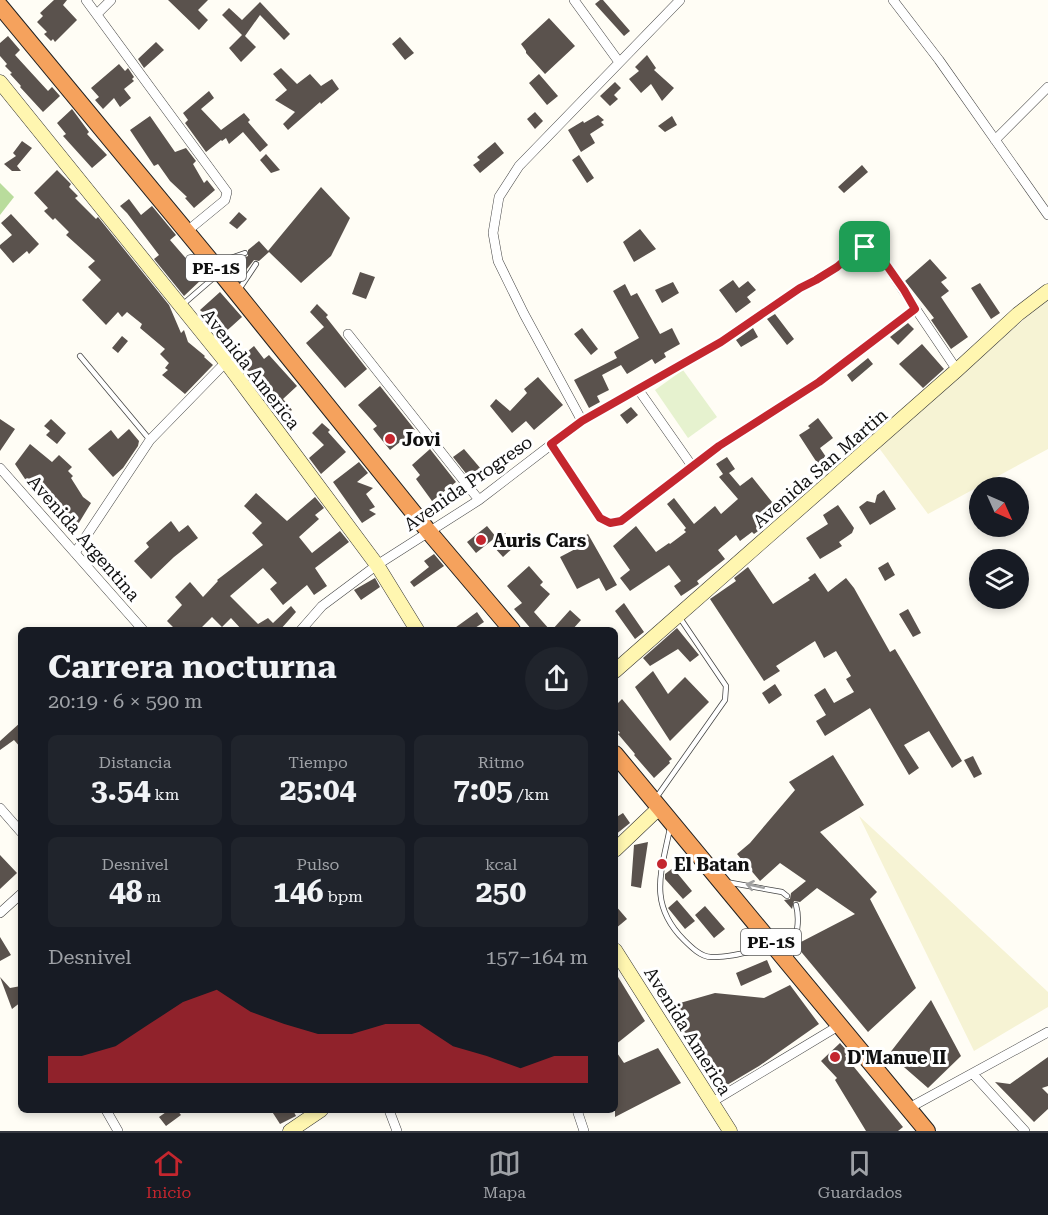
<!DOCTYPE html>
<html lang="es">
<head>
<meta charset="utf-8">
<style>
  :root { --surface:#171b24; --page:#20242c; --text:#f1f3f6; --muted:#9ea1a6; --line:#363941; --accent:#c4262e }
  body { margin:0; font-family:"Roboto Serif",serif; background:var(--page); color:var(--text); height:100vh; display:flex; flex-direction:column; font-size:22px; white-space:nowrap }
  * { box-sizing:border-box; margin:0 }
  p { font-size:20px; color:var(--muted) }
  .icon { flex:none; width:33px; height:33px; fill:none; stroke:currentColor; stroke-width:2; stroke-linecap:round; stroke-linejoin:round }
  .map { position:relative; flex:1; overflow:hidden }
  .sheet { position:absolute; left:18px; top:627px; width:600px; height:486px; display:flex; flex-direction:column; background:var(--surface); border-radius:9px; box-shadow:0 3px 9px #0003 }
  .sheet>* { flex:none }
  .needle { width:39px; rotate:135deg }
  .controls { position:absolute; left:969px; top:477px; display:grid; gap:12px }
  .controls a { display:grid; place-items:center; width:60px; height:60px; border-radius:50%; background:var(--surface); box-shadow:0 3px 9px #0003; font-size:30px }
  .pin { position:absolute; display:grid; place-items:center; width:51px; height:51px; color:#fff; margin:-26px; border-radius:12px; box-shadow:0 3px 9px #0006 }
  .round { display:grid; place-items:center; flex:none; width:63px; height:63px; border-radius:32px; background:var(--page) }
  .summary { display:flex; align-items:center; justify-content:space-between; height:102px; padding:0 30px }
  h1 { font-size:33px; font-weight:700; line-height:45px }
  .metrics { display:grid; grid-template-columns:repeat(3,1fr); gap:9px; height:102px; padding:6px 30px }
  .metrics div { display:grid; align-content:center; border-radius:9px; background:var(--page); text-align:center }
  .metrics b { font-size:30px; font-weight:700 }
  .metrics small { font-size:16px; font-weight:400 }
  .metrics p { font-size:16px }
  .chart { height:168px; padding:12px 30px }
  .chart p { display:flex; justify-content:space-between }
  .chart svg { width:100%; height:108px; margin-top:6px; fill:var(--accent); opacity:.7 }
  .tab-bar { display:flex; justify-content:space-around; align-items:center; height:84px; border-top:2px solid var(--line); background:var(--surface); font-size:16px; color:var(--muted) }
  .tab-bar a { display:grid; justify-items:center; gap:3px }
  .tab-bar .on { color:var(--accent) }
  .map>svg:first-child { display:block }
</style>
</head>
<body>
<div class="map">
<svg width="1048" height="1131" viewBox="0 0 1048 1131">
  <rect width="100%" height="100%" fill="#fffdf5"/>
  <path fill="#f6f3d4" d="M1048,298v151l-120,65 -49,-66z
    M859,816l189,176v15l-74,44z"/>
  <path fill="#b9dc9c" d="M0,183l14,14 -14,18z"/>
  <path fill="#e6f2cf" d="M683,370l34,47 -29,21 -33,-48z"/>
  <path fill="#5a524d" d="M54,0h13l-4,5 14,15 -22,22 -2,-3 -2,2 -7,-7 3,-2 -10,-10 6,-6 -3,-3z
    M168,0h40l-10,10 10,10 -9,10z
    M600,0h3l27,31 -6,5 -29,-32z
    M260,2l30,32 -6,6 -24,-25 -15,21 11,11 -15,15 -12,-14 13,-13 -20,-20 7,-7 13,12z
    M549,18l26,28 -30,28 -19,-21v-2l-5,-7z
    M8,36l12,14 -5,5 33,36 4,-4 8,9 -17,16 -23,-25 1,-1 -11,-12 2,-1 -7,-7 2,-2 -7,-8v-13z
    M400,37l14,16 -9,7 -13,-16z
    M156,42l8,8 -20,18 -6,-9z
    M647,55l9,13 -2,2 20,18 -12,13 -11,-17 -10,9 -12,-14 10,-8 -4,-4z
    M119,64l6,7 3,-3 6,9 -2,2 2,2 -10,8 7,9 -11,9 -6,-9 -11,11 -8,-9 4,-3 -8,-9z
    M281,68l16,16 13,-10 11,12 11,-7 7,10 -18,15 -1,-2 -32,28 -5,-6 12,-12 -20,-12 12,-10 -14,-16z
    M539,74l19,22 -11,9 -18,-22z
    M615,82l6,6 -7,7 4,4 -8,7 -10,-10z
    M209,91l5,7 -13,11 20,21 23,-17 6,7 -2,2 20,23 -8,7 -17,-20 -14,12 -3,-6 -4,3 -1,-1 -15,12 -21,-29 3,-3 -5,-7z
    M72,109l17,23 -2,2 20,21 -15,13 -29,-32 3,-2 -9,-11z
    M535,112l8,9 -8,8 -8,-10z
    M598,115l6,5 -3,2 3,3 -14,9 5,9 -14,9 -13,-22 15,-9 1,2z
    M150,116l25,36 11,-4 10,13 -3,3 11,19 3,-3 8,10 -21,18 -9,-10 2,-1 -17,-16 -12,-17 -4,2 -24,-36z
    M672,116l5,9 -12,7 -7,-6z
    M22,141l10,7 -15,18 4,5h-9l-8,-7 12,-8 -3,-3z
    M495,142l9,11 -24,20 -7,-8 7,-5 -3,-3z
    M266,154l14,16 -9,3 -11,-13z
    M579,155l15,23 -7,5 -15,-23z
    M862,165l6,7 -24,21 -6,-6z
    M57,170l14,14 -2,3 9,9 -3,2 21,21 2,-2 71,88 12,28 3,-3 4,12 17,14 -1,1 9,8 -28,29 -23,-19 6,-5 -3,-2 4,-5 -9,-9 5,-5 -25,-21 2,-4 -15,-12 -5,5 -4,-5 -12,13 -24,-25 19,-20 -13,-13 7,-6 -29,-26 3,-3 -14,-14 -2,2 -9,-9 4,-3 -14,-15z
    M321,187l29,31 -19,38 -30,27 -33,-32z
    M129,199l12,16 11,-9 24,29 -6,5 33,38 -19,18 -30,-37 5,-4 -32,-42 -7,-7z
    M239,212l8,7 -10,10 -8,-6z
    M11,214l28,30 -10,10 -2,-3 -14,12 -13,-15v-3l12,-10 -11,-12z
    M640,229l16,20 -22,13 -11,-20z
    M259,241l10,11 -10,9 -5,-1 -8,10 -8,-10 10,-4v-6z
    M930,259l17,19 -6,4 8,9 -8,6 27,40 -17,12 -20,-29 3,-2 -29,-37z
    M360,272l15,5 -9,22 -14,-5z
    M733,280l6,8 9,-7 8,9 -9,7 4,5 -15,11 -17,-23z
    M673,282l6,11 -17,10 -7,-13z
    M980,283l20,30 -9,6 -20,-31z
    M625,284l6,12 6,-3 23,41 12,-6 8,16 -16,9 2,4 -11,7 -3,-5 -25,15 -6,-9 -19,10 7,15 -12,6 3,6 -11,6 -15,-28 43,-22 -3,-6 25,-14 -26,-47z
    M220,292l22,25 -20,18 -22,-25z
    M317,304l11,11 -2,2 41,52 -22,19 -39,-45 18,-16 -14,-15z
    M775,314l19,25 -7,6 -20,-26z
    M908,323l6,6 -16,16 -8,-8z
    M582,328l16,21 -7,6 -17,-21z
    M753,328l5,9 -17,10 -5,-7z
    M122,336l6,5 -10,12 -6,-5z
    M922,344l22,25 -21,19 -24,-24z
    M254,346l10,13 5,-4 28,31 -14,13 9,11 -11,8 -45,-57z
    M868,358l5,6 -21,18 -5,-7z
    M538,377l25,28 -29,25 -8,-9 -14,12 -22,-27 6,-7 14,12 17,-18 -3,-4z
    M380,386l35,44 -25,20 -17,-21 4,-3 -19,-21z
    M631,407l7,8 -11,9 -7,-9z
    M818,418l15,20 -13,10 12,18 -9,6 -24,-37 11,-7 -2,-2z
    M0,419l15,10 -15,22z
    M51,419l15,14 -9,11 -11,-9 4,-4 -6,-5z
    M322,423l8,7 -2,2 18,20 -25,22 -12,-16 15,-13 -12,-12z
    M129,429l10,12 -1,5 -15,22 -10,9 -25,-28 23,-19 7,9z
    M30,444l22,18 7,-7 13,12 -4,4 5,5 -2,2 12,19 8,6 -14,23 -17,-16 -7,-2 3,-5 -25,-21 -2,3 -14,-21z
    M430,449l26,33 -24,19 -16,-22 4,-4 -8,-10z
    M464,449l17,20 -13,7 -15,-19z
    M727,457l8,12 -6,4 11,13 12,-9 24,30 -13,10 5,7 -14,10 -2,-2 -12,9 -4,-6 -18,15 7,9 -28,22 2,3 -18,12 -7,-10 7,-5 -12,-16 -39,26 -10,-13 10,-8 -17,-24 23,-20 20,26 13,-9 1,1 16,-12 -2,-2 2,-2 -19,-24 7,-6 20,26 21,-18 6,8 17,-15 -19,-22 4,-3 -7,-10z
    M359,462l9,11 -11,9 16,6 -7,6 9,13 -6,3 7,4 -14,9 -29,-41z
    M884,490l12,19 -26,16 -11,-18 8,-6 8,2 2,-8z
    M256,493l31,28 28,-24 9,11 -9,7 4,4 -20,18 13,16 28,-22 9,11 -34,26 12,18 -13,9 -7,-10 -24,20 -13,-16 7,-6 -14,-15 -33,28 28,28 10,-6 5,5 18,-17 5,6 -16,18h-38l-11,-12 -9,9 -10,-10 -13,13h-23l-9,-9 15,-16 -7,-8 15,-15 13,15 15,-16 -1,-1 46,-35 -11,-12 10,-10 -18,-17z
    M838,505l16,23 -2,5 -13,9 3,4 -22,13 -14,-21 22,-14 -5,-9z
    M171,521l8,11 9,-7 10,13 -24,19 -23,22 -17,-18 15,-14 -3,-4z
    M487,526l9,11 -20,16 -9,-11z
    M505,533l10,13 -12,11 -10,-11z
    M588,534l29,51 -11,6 -7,-13 -22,11 -17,-32 21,-11 -4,-6z
    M434,554l10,12 -30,21 -4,-5 19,-15 -5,-6z
    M888,562l7,13 -10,6 -7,-13z
    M112,566l9,10 -8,7 -9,-10z
    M529,566l14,16 -3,3 10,9 -16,18 16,18h-18l-18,-21 8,-6 -15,-17z
    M748,567l25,37 37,-24 -2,-2 7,-5 13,19 18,-14 8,10 36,64 5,-3 67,112 -10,7 -23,-37 -25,14 15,23 -10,7 -39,-67 -45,28 -9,-15 10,-6 -12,-20 11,-7 9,15 20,-11 -8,-13 5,-3 -15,-25 -12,7 -9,-17 -39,25 4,5 -16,10 -54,-82 26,-18 -2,-3z
    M375,578l5,9 -19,13 -7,-10z
    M624,603l20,29 -9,7 -20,-28z
    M908,609l13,24 -8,4 -14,-23z
    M570,610l11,10 -9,10h-20z
    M477,612l7,10 -12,8h-20z
    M677,628l22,27 -9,7 -12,-13 -28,17 -7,-8z
    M653,671l15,23 17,-17 24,25 -39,39 -35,-54z
    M775,684l7,11 -13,9 -7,-11z
    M622,699l50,60 -3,2 1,2 -16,15 -20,-23 1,-1 -17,-20 2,-1 -5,-6v-21z
    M21,722v26l-7,-8 -14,10v-9z
    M833,755l31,50 -44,27 57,60 -7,7 46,89 -48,44 -70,-84 1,-5 56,-29 -38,-26 -17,14 -6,-1 -2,8 -8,-9 6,-1 1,-6 15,-12 -26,-18 -20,18 -23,-27 13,-11 45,-53 -6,-8z
    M973,756l9,18 -8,4 -10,-18z
    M623,813l7,10 -15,12v-17z
    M648,842l-7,46 -10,-2 3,-41z
    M0,855l17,18 -17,16z
    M673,868l19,23 -9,8 -18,-20v-5z
    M677,900l18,21 -10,8 -17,-21z
    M615,905l12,14 -12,10z
    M705,906l20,23 -11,9 -19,-23z
    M0,937l11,18 -11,6z
    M767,960l5,12 -31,14 -5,-13z
    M615,972l30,49 -30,24z
    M0,977l10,11 11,-2v16l-9,7z
    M790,985l29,39 -60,42 -37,22 -56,-81 49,-14 49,5z
    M931,1000l30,56 -33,32 -39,-34z
    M840,1043l8,9 -3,4 58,71 -5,4h-32l-31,-51 2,-2 -16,-17z
    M658,1048l23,35 -66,34v-67l9,13z
    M1048,1057v29l-6,2 6,6v15l-14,13 -39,-40 15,2z
    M169,1110h8l4,5 -15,11 -7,-9z
    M271,1110h22l3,6 -16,8z"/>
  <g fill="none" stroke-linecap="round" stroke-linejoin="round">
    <defs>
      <path id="lane" d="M217,263l28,-10
        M238,291l18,-27
        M181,306l37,-32
        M80,356l70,84
        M656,798l69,-98 1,-14 -46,-68
        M670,828c-9,45 -22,76 14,112 7,7 17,17 27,17 19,1 40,-6 59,-10
        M726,882l56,10 5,4
        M790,958c5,-18 11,-35 6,-53"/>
      <path id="street" d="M86,0l141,192 -2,8 -39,32
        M574,0l45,62
        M893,0l46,60 109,155
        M97,14l14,-14
        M995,140l53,-53
        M348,334l131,166
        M638,389l54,77
        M582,421l-58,-107 -26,-53 -5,-28 6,-36 20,-31 161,-166
        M551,444l49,74 10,5 11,-2 98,-75 100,-64 96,-73
        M0,468l143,162
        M75,553l75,-113 76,-78
        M301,630l21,-24 55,-41 102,-65 103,-79 139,-79 79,-54 16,-8 21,-13 21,-18 7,-2 11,3 81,120
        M0,808l21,24
        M0,913l21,-19
        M973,1074l52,57
        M712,1102l128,-77
        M909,1108l139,-76
        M106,1110l12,21
        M389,1110l8,21
        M577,1110l7,21"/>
      <path id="secondary" d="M0,82l226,280 151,203 40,65
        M615,671l342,-301 61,-56 30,-23
        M615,850l44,-42
        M615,950l115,181
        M290,1131l31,-21"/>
      <path id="highway" d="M0,6l220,266 209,260 83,98
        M615,754l312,377"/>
    </defs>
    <use href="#lane" stroke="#444" stroke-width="6"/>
    <use href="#street" stroke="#444" stroke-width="10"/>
    <use href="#secondary" stroke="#333" stroke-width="15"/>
    <use href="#highway" stroke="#222" stroke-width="18"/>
    <use href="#lane" stroke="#fff" stroke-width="4.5"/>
    <use href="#street" stroke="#fff" stroke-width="9"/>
    <use href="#secondary" stroke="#fff6b0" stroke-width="14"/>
    <use href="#highway" stroke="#f5a25d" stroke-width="16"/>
  </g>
  <defs><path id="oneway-shaft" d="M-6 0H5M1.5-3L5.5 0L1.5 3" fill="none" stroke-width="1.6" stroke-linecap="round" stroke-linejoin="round" transform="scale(1.5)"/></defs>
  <use stroke="#a0a0a0" href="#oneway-shaft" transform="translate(755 886) rotate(-168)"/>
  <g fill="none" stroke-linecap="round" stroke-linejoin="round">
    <defs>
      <path id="route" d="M865,247l11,3 28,40 11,19 -96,73 -100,64 -98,75 -11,2 -10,-5 -49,-74 31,-23 139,-79 79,-54 16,-8 21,-13 21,-18z"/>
    </defs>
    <use href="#route" stroke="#fff" stroke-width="12"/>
    <use href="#route" stroke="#c4262e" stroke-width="8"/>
  </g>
  <g fill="#c4262e" stroke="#fff" stroke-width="2">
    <circle cx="390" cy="439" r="6"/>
    <circle cx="481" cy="540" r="6"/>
    <circle cx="662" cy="864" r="6"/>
    <circle cx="835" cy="1057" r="6"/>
  </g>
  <g text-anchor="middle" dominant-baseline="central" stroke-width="6" stroke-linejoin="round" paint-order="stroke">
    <g fill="#fff" stroke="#585858" stroke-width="1.5">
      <rect x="186" y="255" width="60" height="26" rx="4.5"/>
      <rect x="741" y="929" width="60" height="26" rx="4.5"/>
    </g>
    <g font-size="16" font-weight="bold" fill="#111">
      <text x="216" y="268">PE-1S</text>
      <text x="771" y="942">PE-1S</text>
    </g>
    <g font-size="18" fill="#111" stroke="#fff">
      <text transform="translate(251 369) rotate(52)">Avenida America</text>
      <text transform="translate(820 468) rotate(-41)">Avenida San Martin</text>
      <text transform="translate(468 483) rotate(-35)">Avenida Progreso</text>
      <text transform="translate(84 538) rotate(49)">Avenida Argentina</text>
      <text transform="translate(688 1031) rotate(58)">Avenida America</text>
    </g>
    <g font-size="18" font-weight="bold" fill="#111" stroke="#fff" text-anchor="start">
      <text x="402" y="439">Jovi</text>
      <text x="493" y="540">Auris Cars</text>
      <text x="674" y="864">El Batan</text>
      <text x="847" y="1057">D'Manue II</text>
    </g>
  </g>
</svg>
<div class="controls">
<a><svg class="needle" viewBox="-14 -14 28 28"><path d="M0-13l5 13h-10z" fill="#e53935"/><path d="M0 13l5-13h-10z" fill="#9ea1a6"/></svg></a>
<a><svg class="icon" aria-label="layers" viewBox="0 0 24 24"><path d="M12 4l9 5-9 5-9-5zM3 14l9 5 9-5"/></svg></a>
</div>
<div class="pin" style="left:865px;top:247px;background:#1e9e55"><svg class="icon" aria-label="arrive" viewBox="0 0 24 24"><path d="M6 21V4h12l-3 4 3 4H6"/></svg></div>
<section class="sheet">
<div class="summary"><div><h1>Carrera nocturna</h1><p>20:19 · 6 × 590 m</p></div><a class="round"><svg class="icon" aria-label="share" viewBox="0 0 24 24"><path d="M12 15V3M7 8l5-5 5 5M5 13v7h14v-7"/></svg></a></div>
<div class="metrics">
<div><p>Distancia</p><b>3.54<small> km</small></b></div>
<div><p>Tiempo</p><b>25:04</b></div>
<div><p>Ritmo</p><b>7:05<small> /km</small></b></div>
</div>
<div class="metrics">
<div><p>Desnivel</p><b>48<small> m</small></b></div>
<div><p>Pulso</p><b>146<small> bpm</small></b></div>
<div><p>kcal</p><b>250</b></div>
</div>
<div class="chart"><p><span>Desnivel</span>157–164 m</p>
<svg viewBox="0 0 160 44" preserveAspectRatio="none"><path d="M0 44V33L10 33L20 29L30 20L40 11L50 6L60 15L70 20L80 24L90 24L100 20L110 20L120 29L130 33L140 38L150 33L160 33V44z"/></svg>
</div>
</section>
</div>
<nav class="tab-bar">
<a class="on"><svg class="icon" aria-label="home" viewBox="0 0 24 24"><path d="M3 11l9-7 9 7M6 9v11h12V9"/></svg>Inicio</a>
<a><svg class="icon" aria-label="map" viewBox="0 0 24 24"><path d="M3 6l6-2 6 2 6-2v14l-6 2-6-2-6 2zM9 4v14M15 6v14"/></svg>Mapa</a>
<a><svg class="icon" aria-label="saved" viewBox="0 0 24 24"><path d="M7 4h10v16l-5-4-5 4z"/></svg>Guardados</a>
</nav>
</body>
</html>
